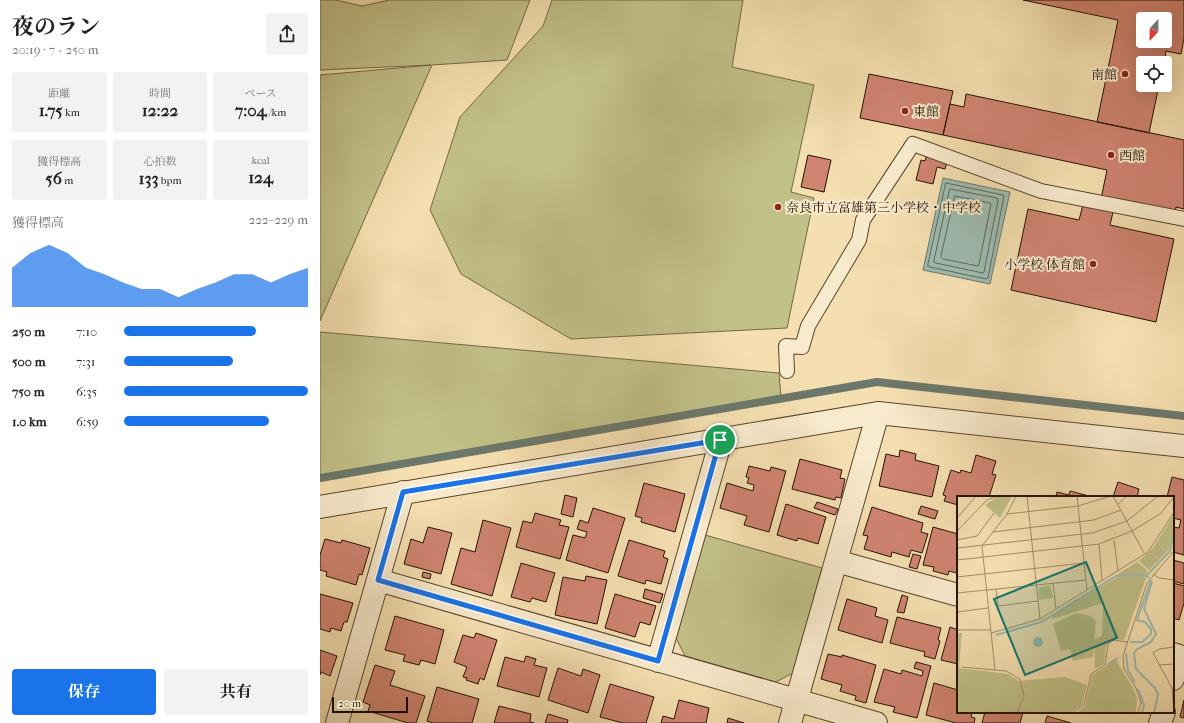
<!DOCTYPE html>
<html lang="ja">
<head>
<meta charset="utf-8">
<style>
  :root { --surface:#fff; --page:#f2f2f2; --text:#222; --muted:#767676; --accent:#1a73e8 }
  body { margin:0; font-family:"IM FELL French Canon","Noto Serif JP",serif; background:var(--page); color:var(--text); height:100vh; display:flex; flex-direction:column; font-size:15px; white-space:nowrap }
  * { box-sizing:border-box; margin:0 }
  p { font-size:13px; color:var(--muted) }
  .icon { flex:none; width:22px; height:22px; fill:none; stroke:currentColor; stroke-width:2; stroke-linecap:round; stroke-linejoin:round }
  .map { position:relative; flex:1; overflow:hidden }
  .side { display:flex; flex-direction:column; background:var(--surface); width:320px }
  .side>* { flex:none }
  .needle { width:26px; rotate:202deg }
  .fabs { position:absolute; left:816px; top:12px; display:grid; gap:8px }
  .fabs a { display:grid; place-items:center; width:36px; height:36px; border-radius:4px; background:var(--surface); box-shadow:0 4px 16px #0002; font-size:20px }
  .scale { position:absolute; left:12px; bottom:10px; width:76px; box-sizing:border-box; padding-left:4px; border:2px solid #221202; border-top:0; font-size:11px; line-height:14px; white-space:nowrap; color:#221202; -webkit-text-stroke:3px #f8eacc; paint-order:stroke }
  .pin { position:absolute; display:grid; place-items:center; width:34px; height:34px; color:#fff; margin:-17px; border:2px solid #fff; border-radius:50%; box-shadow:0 1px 4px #0007 }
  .round { display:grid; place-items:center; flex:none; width:42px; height:42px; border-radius:4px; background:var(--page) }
  .summary { display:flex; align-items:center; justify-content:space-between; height:68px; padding:0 12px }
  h1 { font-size:22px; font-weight:700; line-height:30px }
  .figures { display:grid; grid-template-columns:repeat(3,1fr); gap:6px; height:68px; padding:4px 12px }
  .figures div { display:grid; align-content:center; border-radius:4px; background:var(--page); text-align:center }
  .figures b { font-size:17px; font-weight:700 }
  .figures small { font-size:11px; font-weight:400 }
  .figures p { font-size:11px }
  .chart { height:112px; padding:8px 12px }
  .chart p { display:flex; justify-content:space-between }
  .chart svg { width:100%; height:72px; margin-top:4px; fill:var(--accent); opacity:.7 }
  .cta { display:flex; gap:8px; margin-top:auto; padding:8px 12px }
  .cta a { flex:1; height:46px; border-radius:4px; background:var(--accent); color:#fff; font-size:16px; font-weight:700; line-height:46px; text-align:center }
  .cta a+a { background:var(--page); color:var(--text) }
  ul { padding:0 12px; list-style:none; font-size:13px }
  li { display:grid; grid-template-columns:64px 48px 1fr; align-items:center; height:30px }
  li i { height:10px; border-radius:5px; background:var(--accent) }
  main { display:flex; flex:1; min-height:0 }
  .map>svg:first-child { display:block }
</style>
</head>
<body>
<main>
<section class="side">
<div class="summary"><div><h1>夜のラン</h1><p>20:19 · 7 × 250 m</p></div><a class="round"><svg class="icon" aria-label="share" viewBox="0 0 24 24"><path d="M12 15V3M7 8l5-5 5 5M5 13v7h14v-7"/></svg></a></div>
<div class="figures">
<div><p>距離</p><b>1.75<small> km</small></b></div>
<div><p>時間</p><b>12:22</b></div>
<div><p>ペース</p><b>7:04<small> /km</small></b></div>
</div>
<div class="figures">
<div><p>獲得標高</p><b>56<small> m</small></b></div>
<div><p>心拍数</p><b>133<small> bpm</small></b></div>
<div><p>kcal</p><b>124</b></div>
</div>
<div class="chart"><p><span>獲得標高</span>222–229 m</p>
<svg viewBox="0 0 160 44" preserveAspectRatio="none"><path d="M0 44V20L10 11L20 6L30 11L40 20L50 24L60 29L70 33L80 33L90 38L100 33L110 29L120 24L130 24L140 29L150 24L160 20V44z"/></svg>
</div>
<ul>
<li><b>250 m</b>7:10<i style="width:72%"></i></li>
<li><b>500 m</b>7:31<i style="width:59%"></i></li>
<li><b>750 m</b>6:35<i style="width:100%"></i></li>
<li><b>1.0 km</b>6:59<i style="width:79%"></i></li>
</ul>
<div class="cta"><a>保存</a><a>共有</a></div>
</section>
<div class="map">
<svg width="864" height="723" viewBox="0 0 864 723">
  <rect width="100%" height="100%" fill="#f5dfb0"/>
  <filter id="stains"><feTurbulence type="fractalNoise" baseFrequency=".005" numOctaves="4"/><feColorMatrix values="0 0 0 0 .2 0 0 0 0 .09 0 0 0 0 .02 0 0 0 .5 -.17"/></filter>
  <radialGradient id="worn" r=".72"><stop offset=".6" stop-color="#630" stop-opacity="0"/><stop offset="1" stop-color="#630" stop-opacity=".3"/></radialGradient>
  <path fill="#c1c087" stroke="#726944" d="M0,0h16l26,6 27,-6h141l-23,60 -75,5 -112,256v-246l111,-10 -111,5z
    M232,0h191l-11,67 82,18 -23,107 23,6 -27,130 -216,11 -110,-65 -31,-64 30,-93 83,-91z
    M0,332l459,41 2,24 -461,79z
    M385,535l117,33 -29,105 -17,9 -91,-26 -9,-18z"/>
  <path fill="#9dbcb1" stroke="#6c786b" d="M623,178l67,14 -20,92 -67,-14z"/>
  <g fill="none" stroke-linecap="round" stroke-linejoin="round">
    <path stroke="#60675a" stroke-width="1" d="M626,183l57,12 1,1 -16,82 -2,1 -56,-12 -2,-1z
      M630,189l47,9 1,2 -14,72 -1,1 -47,-10 -2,-1z
      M635,196l35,7 1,1 -12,60 -1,2 -35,-7 -2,-2z"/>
    <path stroke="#6c786b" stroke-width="8" d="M0,478l557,-96 307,34"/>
  </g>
  <path fill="#d08472" stroke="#221202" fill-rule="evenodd" d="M703,0h161v38l-3,16 -15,-3 -2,12h-21v22h16l-10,48 -52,-11 21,-102zM823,19h22v22h-22z
    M549,74l84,17 -10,44 -83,-17z
    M646,94l218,46v69l-8,-2 -1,8 -74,-16 6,-29 -164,-35 7,-31 14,3z
    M607,154l21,5 -3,10 -8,-2 -4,17 -17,-4 5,-20 4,1z
    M488,155l23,5 -7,32 -23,-5z
    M764,201l30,7 -4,17 64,14 -18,83 -145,-32 17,-81 51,11z
    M580,450l16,4 -1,6 24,6 -7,31 -53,-11 7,-32 13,3z
    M656,455l20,6 -4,13 4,1 -7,22h-31v8l-14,-4 2,-5 -3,-1 8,-25 9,3 1,-3 10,3z
    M480,459l42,11 -2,8 5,1 -4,19 -5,-1 -1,3 -43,-11z
    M429,466l21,5 1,-4 15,4 -17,61 -25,-7 3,-9 -27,-8 7,-25 26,8 1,-6 -7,-2 2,-5 -3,-1z
    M852,477l12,3v75l-11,-3v-25l6,1 2,-8 -8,-2v-21h-6z
    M798,482l21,7 -2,8h-24z
    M324,483l41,11 -10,38 -34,-10 1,-4 -7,-2z
    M750,491l23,6h-37l1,-5 12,3z
    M245,495l12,3 -4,19 -12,-3z
    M497,502l21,7 -3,6 -21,-7z
    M466,504l40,13 -8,27 -20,-6 -1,3 -20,-6z
    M601,506l17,5 -3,8 -17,-5z
    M552,507l51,16 -2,9 7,2 -6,19 -11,-3 -2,7 -17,-5 -1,5 -27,-8 4,-13 -5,-1z
    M273,508l32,10 -17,55 -42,-13 7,-25 12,3 2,-6 -10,-3 3,-9 8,3z
    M215,513l26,7 -2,5 10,2 -9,32 -44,-12 7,-26 9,2z
    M163,520l28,8 -19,68 -41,-12 10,-36 14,4z
    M108,527l24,6 -11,41 -37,-10 7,-25 12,4z
    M613,527l25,7v35l-1,4 -8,-2 -1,4 -15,-4 1,-4 -11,-2z
    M5,539l16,4 1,-3 28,8 -8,27 -3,-1 -3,11 -30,-9 1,-4 -7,-2v-15z
    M309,540l36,11 -2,6 5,2 -7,25 -15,-4 -1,4 -27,-8z
    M593,554l8,2 -4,13 -8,-2z
    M853,560l11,3v21l-11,-3z
    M201,563l34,10 -9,29 -14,-4 -2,4 -19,-5z
    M103,572l8,2 -1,5 -8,-2z
    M266,576l21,4 -10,44 -42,-9 8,-38 22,4z
    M853,583l11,3v17l-5,17 -6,-2z
    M325,589l18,5 -3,9 -17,-5z
    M0,594l33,9 -6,19h-3l-3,9 -10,-3 -1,4 -10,-3z
    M295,594l41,12 -6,19 -10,-3 -5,15 -30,-9z
    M582,595l6,2 -4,16 -7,-1z
    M527,599l30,9 -2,8 13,4 -6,23 -44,-13z
    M75,616l49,14 -9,34 -14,-4 -2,5 -16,-4 2,-6 -20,-5z
    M577,617l44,11 -3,12 2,1 -5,18 -11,-3 1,-4 -35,-9z
    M630,627l8,3v34l-17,-4z
    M156,633l21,7 -13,40 -4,-2 -2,6 -12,-4 1,-2 -4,-1 4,-10 -13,-5 9,-27 11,3z
    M0,650l17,6 -7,20 -9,-4 -1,3z
    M508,654l14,3v-2l34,10 -10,38 -11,-3 1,-4 -16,-5 2,-6 -21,-6z
    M206,656l10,3 -2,6 13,3 -8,29 -42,-11 8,-29 19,5z
    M596,662l15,4 -14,52 -24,-6 2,-5 -21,-5 10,-33 17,5 1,-4 20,6 1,-5 -9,-3z
    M55,665l20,6 -5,14 35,11 -9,27h-8l-40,-12 2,-6 -7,-3z
    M238,668l23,8 2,-7 17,6 -12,38 -40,-13z
    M614,683l24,7v22h14l-1,5 4,1 -1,5h-18l-30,-8z
    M290,684l44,13 -8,26h-23l-23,-6z
    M117,687l42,12 -7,24h-39l-6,-2z
    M359,700l30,8 -3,15h-45l2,-7 11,3z
    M864,700v18l-4,-1z
    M179,706l32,8 -1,8 4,1h-40z
    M665,712h38l-3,11h-38z
    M228,714l20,6 -1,3h1h-23z
    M727,716l24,7h-26z
    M408,718l16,5h-17z"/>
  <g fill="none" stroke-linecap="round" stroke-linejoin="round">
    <defs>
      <path id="lane" d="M467,371l-1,-25 16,1 6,-21 51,-86 4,-20 50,-76 128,47 143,28"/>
      <path id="street" d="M0,507l558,-94 306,33
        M516,561l122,34
        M58,580l498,143
        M853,654l6,2 -6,23
        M338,661l63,-221
        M17,723l66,-231
        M470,723l88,-310
        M840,723l4,-11"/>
    </defs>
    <use href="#lane" stroke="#57452e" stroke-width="16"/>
    <use href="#street" stroke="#57452e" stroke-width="24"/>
    <use href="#lane" stroke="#f8eacc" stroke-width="14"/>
    <use href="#street" stroke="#f8eacc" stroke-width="22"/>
  </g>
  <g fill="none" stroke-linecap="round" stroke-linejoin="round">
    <defs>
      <path id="route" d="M400,440l-62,221 -280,-81 25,-88z"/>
    </defs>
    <use href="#route" stroke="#fff" stroke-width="8"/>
    <use href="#route" stroke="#1a73e8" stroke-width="5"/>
  </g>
  <g fill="#8f2418" stroke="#f8eacc" stroke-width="1.5">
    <circle cx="805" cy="74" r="4"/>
    <circle cx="585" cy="111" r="4"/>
    <circle cx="791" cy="155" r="4"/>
    <circle cx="458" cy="207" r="4"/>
    <circle cx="773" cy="264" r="4"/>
  </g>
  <g text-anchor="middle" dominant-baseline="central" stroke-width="4" stroke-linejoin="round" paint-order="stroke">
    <g font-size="13" fill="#221202" stroke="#f8eacc" text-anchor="start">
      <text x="797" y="74" text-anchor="end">南館</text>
      <text x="593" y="111">東館</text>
      <text x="799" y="155">西館</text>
      <text x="466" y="207">奈良市立富雄第三小学校・中学校</text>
      <text x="765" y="264" text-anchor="end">小学校 体育館</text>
    </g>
  </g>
  <g transform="translate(637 496)">
    <rect width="217" height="217" fill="#f5dfb0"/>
    <path d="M42,0h13l-12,22 -15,-13zM217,18v18l-5,17 -20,21 -10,-9 14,-13zM180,66l11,9 -4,4 2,3 -22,62 -9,-1 -9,7 -2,18 -9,5 -1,-29 -1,17 -20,4 -3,-12 -9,2 -8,-27 23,-11 14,3 6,5 -2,19 8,-4 1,-33 -51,16 -1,-3 68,-40 -1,-2zM93,89l3,13 -14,2 -1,-12zM0,137h5l-3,35 49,6 11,7 46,-4 22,8 -5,20 -12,8h-113zM159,164l17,28 4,10 -1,15h-59l8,-7 7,-31z" fill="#c1c087"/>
    <path d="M76 146a5 5 0 1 1 10 0a5 5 0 1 1-10 0Z" fill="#9dbcb1"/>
    <path fill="none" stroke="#9dbcb1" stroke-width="2" d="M192,82l-3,-2 24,-25 4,-18M195,85l-8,28 12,25 -5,8 -14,7 -3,4 2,16 19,19 3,6 -4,19M39,139l45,-13 75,-46 29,-1M173,146h12l9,-8v-5l-6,-7 -8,-2 14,-40M169,157l2,18 7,11M150,169l11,-7M181,193l6,16 -2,8"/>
    <path fill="none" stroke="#a18d6a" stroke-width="1" d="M70,0l13,123M120,0l10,94M156,0l31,57M161,8l9,-8M50,18l71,-8 33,-10M0,22l19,-22M0,35l30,-31 11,-4M36,36l101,-12 27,-10M0,44l20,-4 17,-23M157,44l4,31M142,48l3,36M0,52l135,-15 35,-12 31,-25M0,64l142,-16 33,-13 28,-17 14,-17M196,78l6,4 15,2M0,81l127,-14M96,87l3,26M39,93l2,17 40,-5M0,97l129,-13M0,116l31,-4M0,134h34M34,137l49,-14 108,-67 26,-40M217,151l-15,2 -6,4 19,35 2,23M202,169l15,-1M5,171l44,4 14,8 4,17 -7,17M38,174l-13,-124 25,-32 9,-18M115,217l12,-8 7,-31 14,-9 3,-21 6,-4 13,2M181,217l3,-10 -5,-15 -12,-19 -1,-13 24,-73 27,-32"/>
    <path fill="#0f766e" fill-opacity="0.15" stroke="#0f766e" stroke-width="2" d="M129,66l31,76 -92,37 -31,-76z"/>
    <rect width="217" height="217" fill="none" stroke="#221202" stroke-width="2"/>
  </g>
  <rect width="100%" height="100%" filter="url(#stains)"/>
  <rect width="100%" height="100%" fill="url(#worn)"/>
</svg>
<div class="fabs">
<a><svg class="needle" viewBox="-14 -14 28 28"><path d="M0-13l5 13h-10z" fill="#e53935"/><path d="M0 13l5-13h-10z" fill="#767676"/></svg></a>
<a><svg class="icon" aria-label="locate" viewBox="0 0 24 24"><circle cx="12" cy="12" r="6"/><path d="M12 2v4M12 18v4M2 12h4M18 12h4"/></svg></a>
</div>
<div class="scale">20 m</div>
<div class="pin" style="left:400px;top:440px;background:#1e9e55"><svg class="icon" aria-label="arrive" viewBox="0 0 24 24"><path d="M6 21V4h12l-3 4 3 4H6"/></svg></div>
</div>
</main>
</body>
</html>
